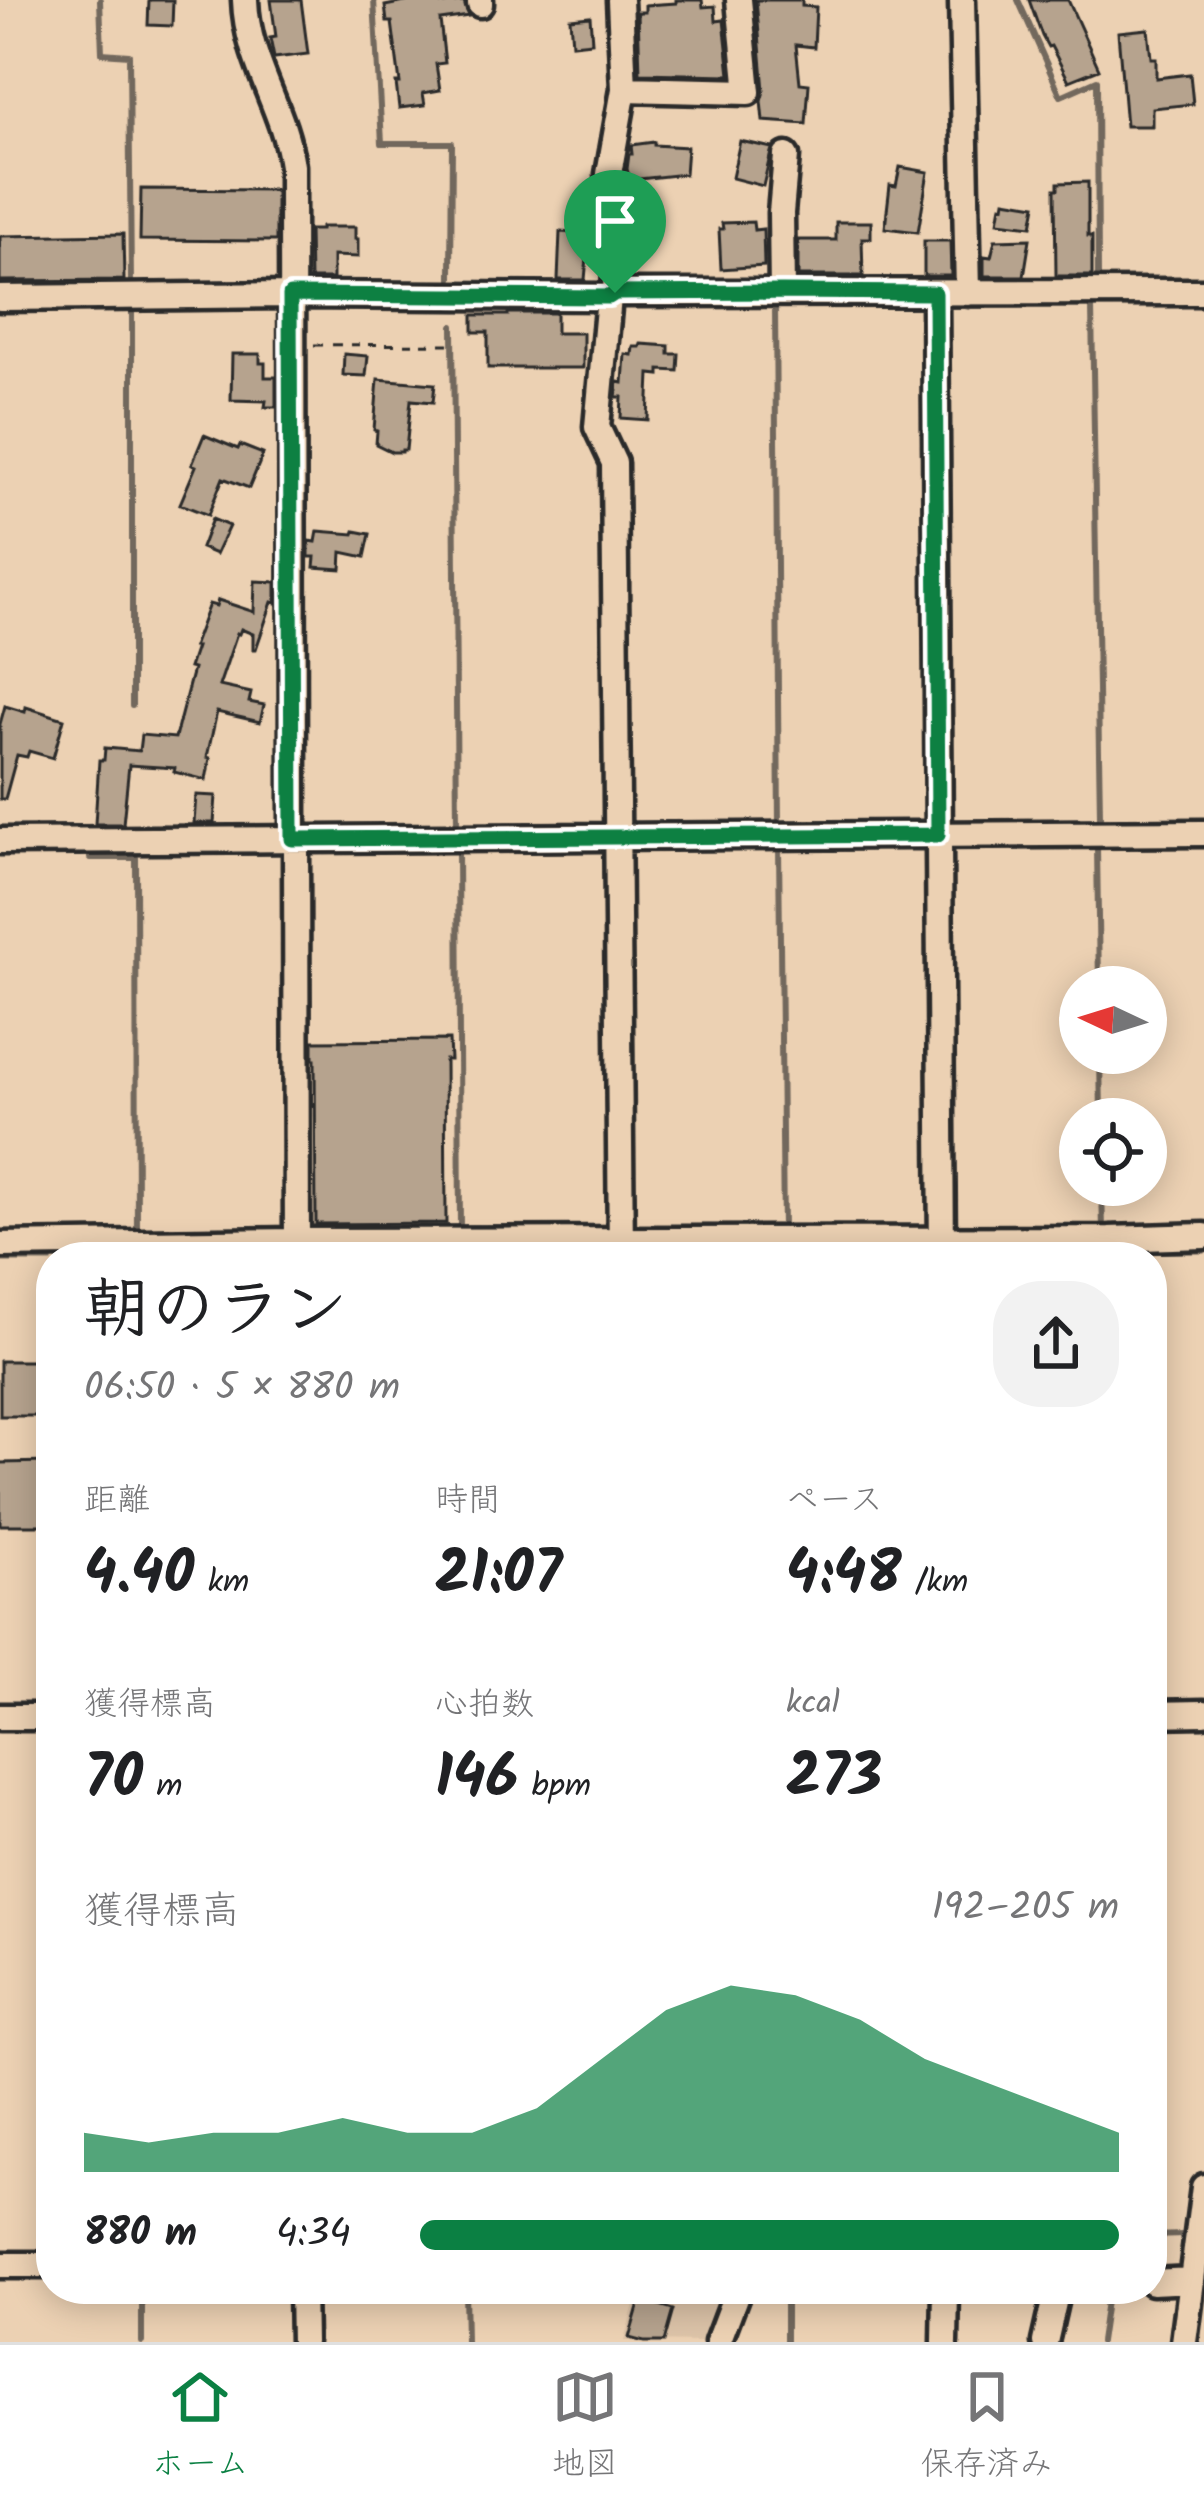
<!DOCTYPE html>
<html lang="ja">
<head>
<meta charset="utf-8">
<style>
  :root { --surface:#fff; --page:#f2f2f2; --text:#202124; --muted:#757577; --line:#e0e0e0; --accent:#0b8043 }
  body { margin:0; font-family:Kalam,"Klee One",sans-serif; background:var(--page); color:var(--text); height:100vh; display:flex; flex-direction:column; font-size:45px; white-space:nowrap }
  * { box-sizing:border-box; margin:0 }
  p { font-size:39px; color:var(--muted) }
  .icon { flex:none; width:66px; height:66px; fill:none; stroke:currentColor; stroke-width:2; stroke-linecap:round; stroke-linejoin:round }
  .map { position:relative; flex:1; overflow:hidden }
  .panel { position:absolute; left:36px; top:1242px; width:1131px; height:1062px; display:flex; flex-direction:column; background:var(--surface); border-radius:48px; box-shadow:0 6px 30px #0003 }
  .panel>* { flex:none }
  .needle { width:78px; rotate:274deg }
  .tools { position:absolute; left:1059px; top:966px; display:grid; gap:24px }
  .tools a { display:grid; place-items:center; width:108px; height:108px; border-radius:50%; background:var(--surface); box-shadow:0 6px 30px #0003; font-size:60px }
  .pin { position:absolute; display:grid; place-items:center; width:102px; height:102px; color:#fff; margin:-123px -51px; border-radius:50% 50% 50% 0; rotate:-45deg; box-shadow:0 0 12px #0007 }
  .pin .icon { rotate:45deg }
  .round { display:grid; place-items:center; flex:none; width:126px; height:126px; border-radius:48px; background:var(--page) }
  .headline { display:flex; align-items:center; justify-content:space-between; height:204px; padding:0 48px }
  h1 { font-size:66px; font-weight:700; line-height:90px }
  .figures { display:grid; grid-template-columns:repeat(3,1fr); gap:18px; height:204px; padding:12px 48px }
  .figures div { display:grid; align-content:center }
  .figures b { font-size:60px; font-weight:700 }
  .figures small { font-size:33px; font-weight:400 }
  .figures p { font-size:33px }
  .chart { height:336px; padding:24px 48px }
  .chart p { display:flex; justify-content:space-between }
  .chart svg { width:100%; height:216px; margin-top:12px; fill:var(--accent); opacity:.7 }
  ul { padding:0 48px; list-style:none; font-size:39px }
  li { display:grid; grid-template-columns:192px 144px 1fr; align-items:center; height:90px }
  li i { height:30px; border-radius:15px; background:var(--accent) }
  .tabs { display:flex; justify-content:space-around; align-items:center; height:168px; border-top:3px solid var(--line); background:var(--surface); font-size:33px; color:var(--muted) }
  .tabs a { display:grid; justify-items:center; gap:6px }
  .tabs .active { color:var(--accent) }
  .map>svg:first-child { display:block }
</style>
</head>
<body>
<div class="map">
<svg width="1204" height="2342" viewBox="0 0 1204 2342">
  <rect width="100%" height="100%" fill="#ecd1b3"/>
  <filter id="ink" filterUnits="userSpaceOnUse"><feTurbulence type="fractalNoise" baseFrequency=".00833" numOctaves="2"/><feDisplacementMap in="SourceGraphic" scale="24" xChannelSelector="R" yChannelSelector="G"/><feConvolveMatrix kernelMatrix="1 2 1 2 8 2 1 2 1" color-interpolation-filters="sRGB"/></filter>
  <g filter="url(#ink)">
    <path fill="#dcc3a8" d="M638,2289h57l30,9 -9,44 -92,-1z"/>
    <path fill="#a2917f" stroke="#72685d" stroke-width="3" d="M1204,1244v8l-602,5h-551v4h-51v-10z"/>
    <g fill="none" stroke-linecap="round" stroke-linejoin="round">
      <path stroke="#72685d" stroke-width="6" d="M100,0l2,53 27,2 2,231
        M374,0l8,143h70l-1,135
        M1018,0l43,96 36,-16 1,200
        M943,305l230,-1
        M1092,306l8,511
        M132,308v398
        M453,326l4,501
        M779,827l-4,-521 154,-1
        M779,846l4,386
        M1097,847l2,140
        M458,849l2,385
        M90,855v3h46l1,379
        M1100,1053l1,66
        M1102,1185l1,46
        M1152,2236l32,-1
        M142,2289v53
        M465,2289l1,53
        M786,2296v46
        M1100,2342l7,-48"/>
    </g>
    <path fill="#b6a38e" stroke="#2b2b2b" stroke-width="3" d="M149,0h24l-1,26 -24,-1z
      M271,0h30l7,54 -34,4 -4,-20 6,-1z
      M415,0h27v4l22,-2 5,14 -29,4 5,43 -9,1 4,26 -17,3 2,12 -26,3 -3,-25h4l-5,-38 -3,-23h-5l-2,-16z
      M676,0h26l1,7 12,-1 1,15 8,-1 6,55 -90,-2 -2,-61h7v-7l31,-2z
      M756,0h46v6l14,1 -2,40 -18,-2 4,38 9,1 -3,40 -43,-3 -2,-20 3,-11z
      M1029,0h39l31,69 -30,12 -18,-35 -3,1 -6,-11z
      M590,16l2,26 -20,2 -2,-26z
      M1148,29l3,29h5v20l34,-4 3,30 -41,4v18h-26l-8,-94z
      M740,141l32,7 -9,38 -31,-8z
      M654,142v3l33,2 -2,27 -55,6 -3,-11 2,-15h3l-1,-9z
      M900,167l28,5 -10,60 -33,-4 5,-43 6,1z
      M1088,182v54h4v40h-36l-1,-87h3v-6z
      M141,189l135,1v51l-136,-1z
      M587,197h15l-1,30h-15z
      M1005,200l31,5 -4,21 -34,-4 3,-17 3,1z
      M753,222l1,8 9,-1 1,37 -43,3 -2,-40h4l-1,-6z
      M836,222h35v16h-9l1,38h-65v-36h38z
      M321,227h34v12h3v18l-25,-1v23h-23l-1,-49h12z
      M560,232l29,2 -4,46h-27z
      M123,234l1,46 -124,1v-45z
      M1030,239l-6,37h-40v-20l7,1 4,-17z
      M924,241h26l1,35h-27z
      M508,313h48v20h27v35h-95v-36h-15v-17h35z
      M641,344l28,2v8h10l-1,17 -18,-1v5l-10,-1 -2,46 -27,-2 1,-21h-6l2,-15 5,1 2,-29 7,1 1,-8h7z
      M232,354h28v9h5v14h11v30h-11l1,-6 -35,-1z
      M344,354l24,2 -2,20 -23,-1z
      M378,379l57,5 -2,18 -22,-2 -5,50h-4v2h-10l-16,-8 1,-13 -3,-1z
      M204,435l34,14 2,-4 23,9 -14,34 -26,-10 -15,37 -28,-11 16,-38 -4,-2z
      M212,519l17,7 -13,28 -15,-6z
      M318,531l36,3 1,-3 15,3 -5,23 -23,-5 -1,17 -27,-2 1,-10h-6v-16l7,1z
      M255,581l21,1v21l-4,-1 -16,47h-3v-15l-12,-5 -2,5 -2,-1 -18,53 32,7 -2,9 15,3 -4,17 -43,-10 -10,45 3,1 -4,22 -32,-8 1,-4 -46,-3 -6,59h-28l4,-64h5l1,-12 34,3 2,-16 34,3 18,-69 -4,-1 7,-21h-3l16,-43 7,2 2,-6 36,12z
      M5,706l20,6 1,-5 38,12 -11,39 -24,-7 -2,6 -10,-2 -12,44h-5v-75z
      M196,795l20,1 -2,27h-20z
      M449,1040l1,20h-5l1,163 -130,1 -1,-165h-2v-18z
      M0,1361h51v55h-51z
      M51,1462v63h-51v-62z
      M640,2300l33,10 -9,32h-20l-15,-4z"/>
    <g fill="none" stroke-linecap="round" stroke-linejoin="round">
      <defs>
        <path id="minor" d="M245,0c2,62 39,107 47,166l1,674
          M480,0v4
          M962,0l6,293
          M624,89l124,3 -9,-92
          M782,292l-1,-79 5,-57
          M615,293l4,-97 -10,-22 15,-85 -4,-89
          M935,293l7,964
          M609,297l-12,130 17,36 7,793
          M0,298l291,-3 318,2 6,-4 589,-1
          M296,840l1,417
          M0,841l1204,-8
          M0,1245l296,-4 813,-2 95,-3
          M1152,1714l52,-1
          M0,1717h51
          M0,2265h51
          M1152,2282l40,-2
          M302,2289l1,53
          M718,2342l20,-53
          M945,2342l1,-53
          M1045,2342l12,-53
          M1184,2342l20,-155"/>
      </defs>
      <use href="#minor" stroke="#2b2b2b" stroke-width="33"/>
      <path stroke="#2b2b2b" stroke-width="3" stroke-dasharray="9 9" stroke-linecap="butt" d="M314,345l136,-1"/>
      <use href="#minor" stroke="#ecd1b3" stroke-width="24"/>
    </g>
  </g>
  <g fill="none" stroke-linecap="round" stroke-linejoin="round" filter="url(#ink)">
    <defs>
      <path id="route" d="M782,292l153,1 3,542 -646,4 -2,-544 319,2 6,-4z"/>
    </defs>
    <use href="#route" stroke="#fff" stroke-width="24"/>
    <use href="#route" stroke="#0b8043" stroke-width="15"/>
  </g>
</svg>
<div class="tools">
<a><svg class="needle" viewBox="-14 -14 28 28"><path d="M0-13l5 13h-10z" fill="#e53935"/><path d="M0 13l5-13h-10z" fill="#757577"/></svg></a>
<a><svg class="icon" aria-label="locate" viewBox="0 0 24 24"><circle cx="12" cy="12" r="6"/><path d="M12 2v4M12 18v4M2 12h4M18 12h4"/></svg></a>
</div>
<div class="pin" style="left:615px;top:293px;background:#1e9e55"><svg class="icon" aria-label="arrive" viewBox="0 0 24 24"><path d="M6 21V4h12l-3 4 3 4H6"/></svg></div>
<section class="panel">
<div class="headline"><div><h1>朝のラン</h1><p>06:50 · 5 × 880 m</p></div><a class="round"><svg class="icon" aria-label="share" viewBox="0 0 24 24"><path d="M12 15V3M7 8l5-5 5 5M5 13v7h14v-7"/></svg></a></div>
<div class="figures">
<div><p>距離</p><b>4.40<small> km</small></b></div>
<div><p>時間</p><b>21:07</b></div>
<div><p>ペース</p><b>4:48<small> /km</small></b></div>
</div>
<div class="figures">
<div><p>獲得標高</p><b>70<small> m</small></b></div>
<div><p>心拍数</p><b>146<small> bpm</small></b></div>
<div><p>kcal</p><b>273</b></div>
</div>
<div class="chart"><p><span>獲得標高</span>192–205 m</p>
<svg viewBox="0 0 160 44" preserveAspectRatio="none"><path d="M0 44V36L10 38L20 36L30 36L40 33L50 36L60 36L70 31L80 21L90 11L100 6L110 8L120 13L130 21L140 26L150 31L160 36V44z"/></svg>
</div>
<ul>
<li><b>880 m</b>4:34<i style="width:100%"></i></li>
</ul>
</section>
</div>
<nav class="tabs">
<a class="active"><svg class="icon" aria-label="home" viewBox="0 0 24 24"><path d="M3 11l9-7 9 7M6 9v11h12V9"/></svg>ホーム</a>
<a><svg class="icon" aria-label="map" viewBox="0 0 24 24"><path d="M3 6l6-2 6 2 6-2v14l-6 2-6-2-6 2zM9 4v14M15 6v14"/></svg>地図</a>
<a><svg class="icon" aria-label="saved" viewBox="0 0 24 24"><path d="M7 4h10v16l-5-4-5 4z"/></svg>保存済み</a>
</nav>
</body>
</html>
